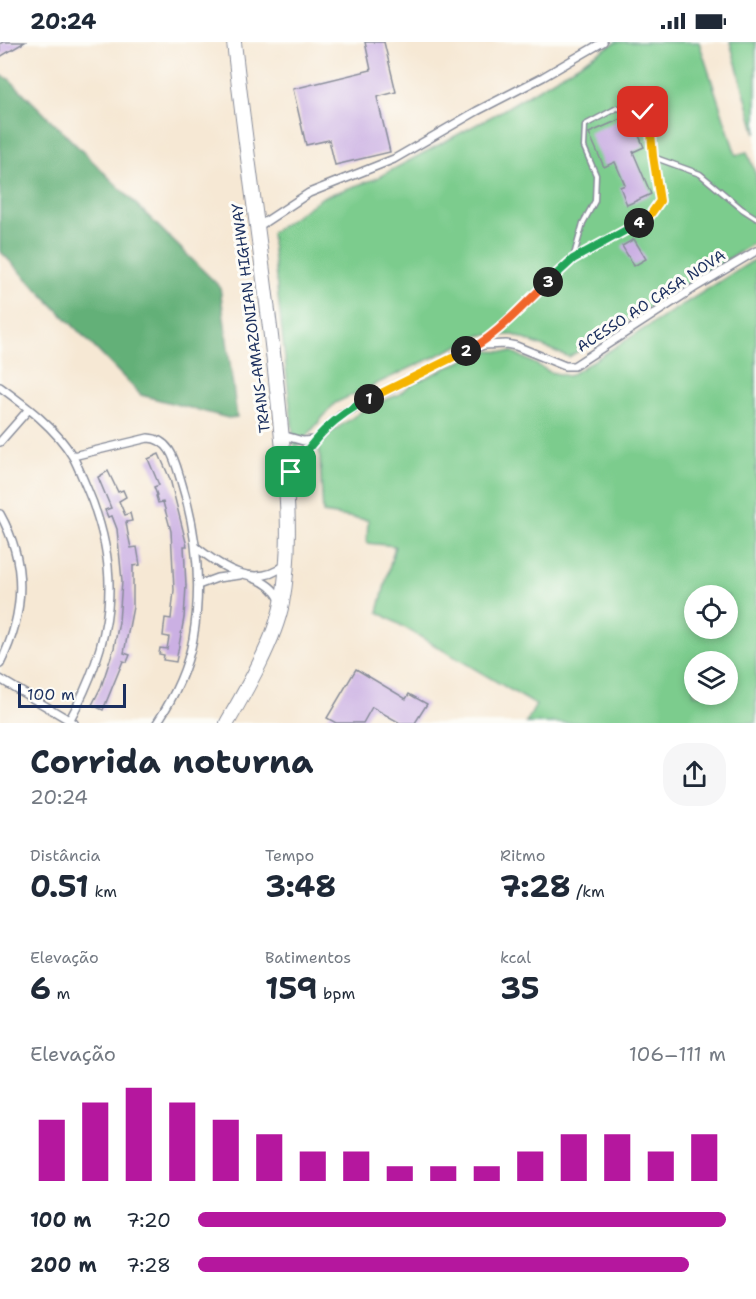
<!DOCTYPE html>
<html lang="pt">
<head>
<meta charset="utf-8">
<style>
  :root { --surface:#fff; --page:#f6f6f7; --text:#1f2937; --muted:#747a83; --accent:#b5179e }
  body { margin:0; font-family:"Shantell Sans",sans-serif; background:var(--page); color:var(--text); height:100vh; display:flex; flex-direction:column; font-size:22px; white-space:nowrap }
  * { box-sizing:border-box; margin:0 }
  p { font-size:20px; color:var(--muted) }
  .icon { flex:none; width:33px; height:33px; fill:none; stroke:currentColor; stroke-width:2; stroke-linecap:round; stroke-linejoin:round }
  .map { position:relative; height:681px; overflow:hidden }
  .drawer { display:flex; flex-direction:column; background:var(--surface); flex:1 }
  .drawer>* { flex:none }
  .controls { position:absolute; left:684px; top:543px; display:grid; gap:12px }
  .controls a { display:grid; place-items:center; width:54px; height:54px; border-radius:50%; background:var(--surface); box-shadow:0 3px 9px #0003; font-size:30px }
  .scale { position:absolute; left:18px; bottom:15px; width:108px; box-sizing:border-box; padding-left:6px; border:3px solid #1b2f5e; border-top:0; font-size:16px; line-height:21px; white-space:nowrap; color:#1b2f5e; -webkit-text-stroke:4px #fdfcf7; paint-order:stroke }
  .pin { position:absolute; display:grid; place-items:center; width:51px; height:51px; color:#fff; margin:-26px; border-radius:12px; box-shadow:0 3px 9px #0006 }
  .km { position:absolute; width:30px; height:30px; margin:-15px; border-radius:50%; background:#222; color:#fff; font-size:16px; line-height:30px; text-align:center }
  .round { display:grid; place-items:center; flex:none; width:63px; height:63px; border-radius:24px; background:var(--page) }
  .summary { display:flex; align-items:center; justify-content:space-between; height:102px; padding:0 30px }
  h1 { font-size:33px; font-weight:700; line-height:45px }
  .metrics { display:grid; grid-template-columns:repeat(3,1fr); gap:9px; height:102px; padding:6px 30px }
  .metrics div { display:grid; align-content:center }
  .metrics b { font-size:30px; font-weight:700 }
  .metrics small { font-size:16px; font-weight:400 }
  .metrics p { font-size:16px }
  .chart { height:168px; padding:12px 30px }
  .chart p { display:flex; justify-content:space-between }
  .chart svg { width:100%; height:108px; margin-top:6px; stroke:var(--accent); stroke-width:6 }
  ul { padding:0 30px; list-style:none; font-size:20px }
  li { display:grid; grid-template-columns:96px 72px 1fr; align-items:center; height:45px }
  li i { height:15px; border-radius:8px; background:var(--accent) }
  .status { display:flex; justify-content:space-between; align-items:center; height:42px; padding:0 30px; background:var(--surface); direction:ltr }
  .status svg { height:16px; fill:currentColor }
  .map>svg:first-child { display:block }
</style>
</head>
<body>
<div class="status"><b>20:24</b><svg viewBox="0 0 49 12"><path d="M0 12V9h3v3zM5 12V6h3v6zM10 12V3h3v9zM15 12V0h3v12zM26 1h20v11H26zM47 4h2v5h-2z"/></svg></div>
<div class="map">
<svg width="756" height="681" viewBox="0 0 756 681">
  <rect width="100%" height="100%" fill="#fdfcf7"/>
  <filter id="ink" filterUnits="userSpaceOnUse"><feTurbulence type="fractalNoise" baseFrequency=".0167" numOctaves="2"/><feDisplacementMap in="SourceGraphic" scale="12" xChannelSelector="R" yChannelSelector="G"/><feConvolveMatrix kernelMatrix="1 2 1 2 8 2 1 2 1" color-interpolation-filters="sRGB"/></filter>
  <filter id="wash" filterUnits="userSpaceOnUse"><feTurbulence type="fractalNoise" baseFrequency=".008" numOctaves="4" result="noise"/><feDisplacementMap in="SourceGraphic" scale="24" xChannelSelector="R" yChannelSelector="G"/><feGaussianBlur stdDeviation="1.35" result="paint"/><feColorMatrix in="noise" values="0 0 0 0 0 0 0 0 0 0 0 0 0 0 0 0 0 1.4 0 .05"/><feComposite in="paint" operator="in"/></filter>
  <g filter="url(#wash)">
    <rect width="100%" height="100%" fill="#f6e8d4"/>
    <path fill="#7bcc8d" stroke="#4b7e76" stroke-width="1.5" fill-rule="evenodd" d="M616,0h83l37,113 11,-3 9,23v67l-187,115 -55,-22h-33l-146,68 -40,47 -24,-217 52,-36 52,-18 123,-66z
      M730,0h26v92z
      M754,218h2v463h-230l10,-18 -158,-93 17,-66 -28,-3 1,-23 -45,-7 -4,-69 13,-12 37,-26 29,-11 14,-11 71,-33 30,1 37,20 19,4zM694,554h34v32h-34zM694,620h34v32h-34z"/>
    <path fill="#64b078" stroke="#40706b" stroke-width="1.5" d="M0,33l9,4 211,208 17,130 -9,1 -87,-23 -141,-144z"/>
    <g id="blocks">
      <path fill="#cbb0e3" d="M3,0h22l-25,15v-13z
        M365,0h19l12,50 -19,5 13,55 -55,13 -6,-25 -23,5 -13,-56 78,-19z
        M630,73l14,32 -11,5 18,42 -24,11 -7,-18 5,-2 -10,-23 -11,5 -15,-34z
        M634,197l12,20 -12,7 -12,-20z
        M159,412l11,25 17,67h-3l2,40 -2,32 -8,44 -13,-2 1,-5 -5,-1 1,-6 7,1 2,-12 -6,-1 2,-18 6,1 3,-29 -3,-59 -8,-29 -5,1 -2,-7 1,-1 -3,-8 5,-2 -11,-26z
        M108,429l10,21 5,-2 3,7 -7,4 6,14 5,-2 2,8 -6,1 2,12 3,14 6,-1 3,18 -7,1v41l-9,46 6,2 -3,7 -4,-1 -20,49 -11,-5 9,-18 13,-39 5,-26 3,-41 -5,-52 -5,-13 -4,1 -3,-7 6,-2 -13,-31z
        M356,627l50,30 3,-5 18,10 -12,19h-15l-28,-16 -9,16h-27l-9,-5z"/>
    </g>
  </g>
  <g filter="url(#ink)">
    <use href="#blocks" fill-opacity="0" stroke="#888c99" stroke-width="1.5"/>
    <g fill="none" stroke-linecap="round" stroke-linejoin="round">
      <defs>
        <path id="lane" d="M653,115l47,17 42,35 14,9
          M476,304l24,-19 73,-68 75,-41 12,-17 -7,-45 -3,-35 -7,-9 -26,-4 -32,17 -1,22 12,28 -1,26 -12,22 -10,36"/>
        <path id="street" d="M256,186l53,-35 85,-34 83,-48 66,-34 60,-35
          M0,345c26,19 56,41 73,70 5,9 9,20 13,29 38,86 27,156 -18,237
          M282,393l21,6 12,-1
          M0,400l29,-33
          M73,414l75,-18c23,1 27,24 33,43 16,51 21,106 12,158 -6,31 -19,58 -36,84
          M287,437l28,-39 26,-25 119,-62 24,-8 22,-1 10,2 49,20h9l120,-78 62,-37
          M0,472c28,50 25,100 0,150
          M196,505c25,20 59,43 89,18
          M253,536c13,4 22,11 28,23
          M198,543l19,-7 23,-3
          M0,637l74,44"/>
        <path id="highway" d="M227,681c19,-33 48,-83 55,-120 12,-64 3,-130 -3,-195 -12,-122 -32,-244 -45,-366"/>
      </defs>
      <use href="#lane" stroke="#888c99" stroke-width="7"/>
      <use href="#street" stroke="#888c99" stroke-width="10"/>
      <use href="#highway" stroke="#888c99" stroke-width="16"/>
      <use href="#lane" stroke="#fff" stroke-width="4"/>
      <use href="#street" stroke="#fff" stroke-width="7"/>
      <use href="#highway" stroke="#fff" stroke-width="14"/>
    </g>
  </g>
  <g fill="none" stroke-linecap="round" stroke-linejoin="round" filter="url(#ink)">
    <defs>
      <path id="split-1" d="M291,430c24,-34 40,-54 78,-73"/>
      <path id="split-2" d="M369,357l97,-48"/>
      <path id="split-3" d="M466,309c27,-11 60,-49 82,-69"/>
      <path id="split-4" d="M548,240l25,-23 66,-36"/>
      <path id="split-5" d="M639,181l9,-5 12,-17 -7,-45 -3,-35 -7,-9"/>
    </defs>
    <use href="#split-1" stroke="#fff" stroke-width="12"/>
    <use href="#split-2" stroke="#fff" stroke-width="12"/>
    <use href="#split-3" stroke="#fff" stroke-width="12"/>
    <use href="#split-4" stroke="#fff" stroke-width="12"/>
    <use href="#split-5" stroke="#fff" stroke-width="12"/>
    <use href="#split-1" stroke="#22a559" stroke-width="8"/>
    <use href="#split-2" stroke="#f5b400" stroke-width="8"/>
    <use href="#split-3" stroke="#f0652b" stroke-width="8"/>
    <use href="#split-4" stroke="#22a559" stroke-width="8"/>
    <use href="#split-5" stroke="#f5b400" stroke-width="8"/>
  </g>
  <g text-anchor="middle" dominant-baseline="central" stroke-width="6" stroke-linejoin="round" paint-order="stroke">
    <g font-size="15" fill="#1b2f5e" stroke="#fdfcf7">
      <text transform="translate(651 259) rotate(-33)">ACESSO AO CASA NOVA</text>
      <text transform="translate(251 276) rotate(-97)">TRANS-AMAZONIAN HIGHWAY</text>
    </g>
  </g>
</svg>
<div class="controls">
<a><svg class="icon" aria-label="locate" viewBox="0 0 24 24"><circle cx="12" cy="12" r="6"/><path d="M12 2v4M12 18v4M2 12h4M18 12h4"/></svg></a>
<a><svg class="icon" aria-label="layers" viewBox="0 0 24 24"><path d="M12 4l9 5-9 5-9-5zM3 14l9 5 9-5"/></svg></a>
</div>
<div class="scale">100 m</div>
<div class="pin" style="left:291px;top:430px;background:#1e9e55"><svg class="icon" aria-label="arrive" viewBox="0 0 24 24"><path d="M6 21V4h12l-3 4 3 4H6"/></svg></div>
<div class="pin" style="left:643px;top:70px;background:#d93025"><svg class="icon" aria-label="check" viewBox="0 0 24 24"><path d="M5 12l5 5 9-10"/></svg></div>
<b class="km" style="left:369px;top:357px">1</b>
<b class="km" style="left:466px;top:309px">2</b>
<b class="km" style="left:548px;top:240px">3</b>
<b class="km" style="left:639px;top:181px">4</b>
</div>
<section class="drawer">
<div class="summary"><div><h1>Corrida noturna</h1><p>20:24</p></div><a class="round"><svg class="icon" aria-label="share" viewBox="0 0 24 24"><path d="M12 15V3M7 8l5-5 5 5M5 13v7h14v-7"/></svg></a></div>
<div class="metrics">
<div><p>Distância</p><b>0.51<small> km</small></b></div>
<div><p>Tempo</p><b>3:48</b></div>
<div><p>Ritmo</p><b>7:28<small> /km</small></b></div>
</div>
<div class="metrics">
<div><p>Elevação</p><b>6<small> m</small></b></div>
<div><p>Batimentos</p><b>159<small> bpm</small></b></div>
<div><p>kcal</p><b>35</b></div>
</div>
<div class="chart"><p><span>Elevação</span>106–111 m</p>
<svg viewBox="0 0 160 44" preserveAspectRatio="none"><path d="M5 44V19M15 44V12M25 44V6M35 44V12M45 44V19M55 44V25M65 44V32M75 44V32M85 44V38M95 44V38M105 44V38M115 44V32M125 44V25M135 44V25M145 44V32M155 44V25"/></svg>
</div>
<ul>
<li><b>100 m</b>7:20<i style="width:100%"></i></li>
<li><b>200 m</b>7:28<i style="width:93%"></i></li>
</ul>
</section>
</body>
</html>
